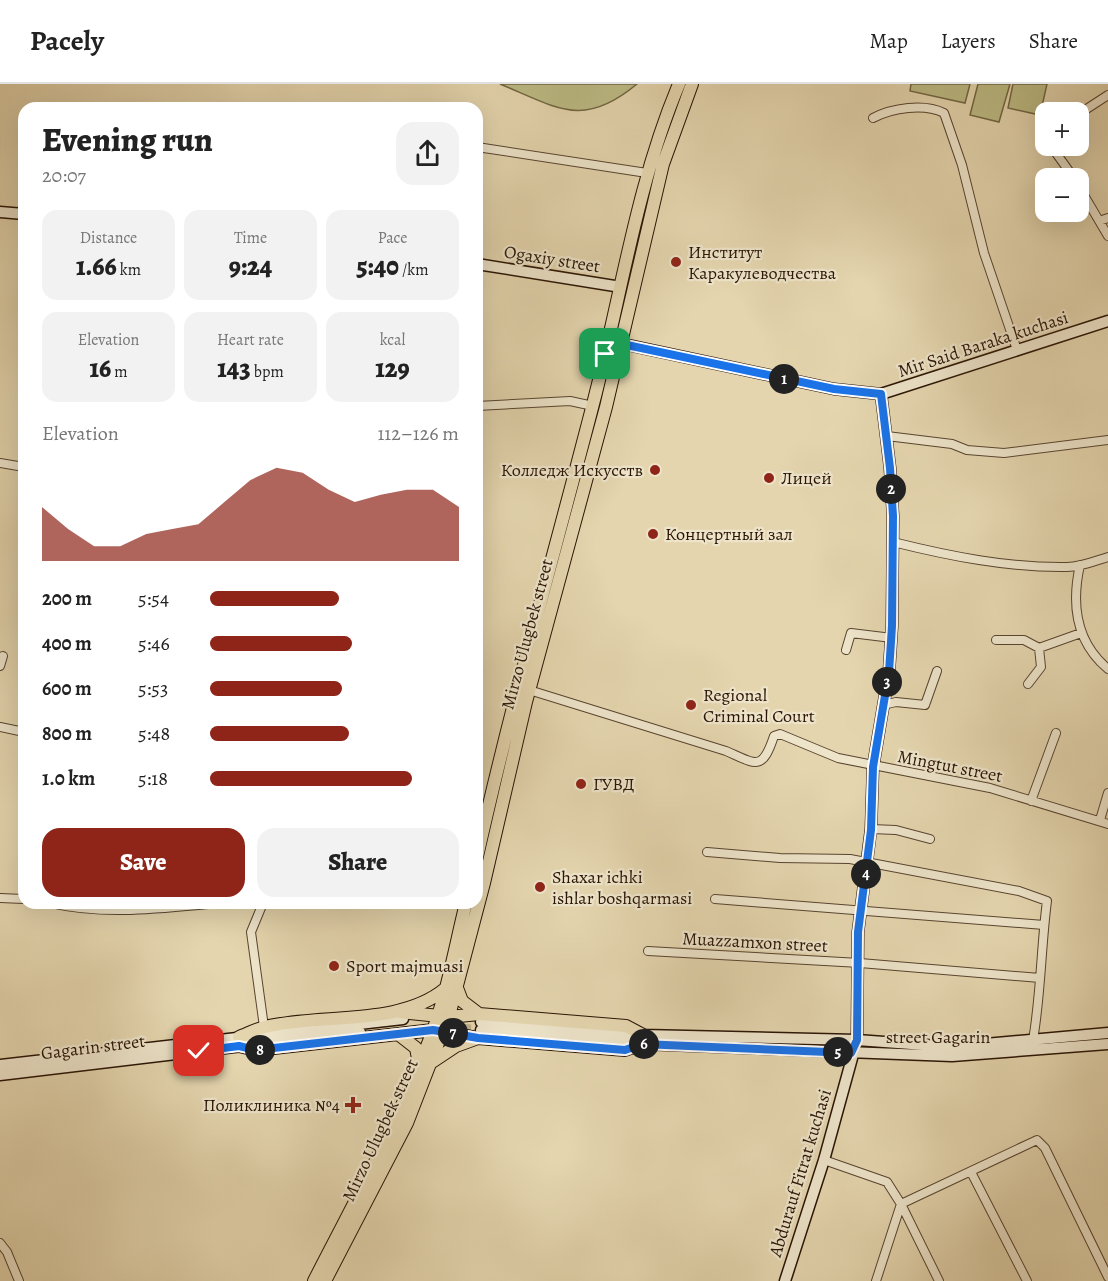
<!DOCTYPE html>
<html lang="en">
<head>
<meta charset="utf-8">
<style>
  :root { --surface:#fff; --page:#f2f2f2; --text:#222; --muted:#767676; --line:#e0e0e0; --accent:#8f2418 }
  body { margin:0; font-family:Alegreya,serif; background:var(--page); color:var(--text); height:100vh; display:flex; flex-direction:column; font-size:22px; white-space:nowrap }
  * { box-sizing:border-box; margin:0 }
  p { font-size:20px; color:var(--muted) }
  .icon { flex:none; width:33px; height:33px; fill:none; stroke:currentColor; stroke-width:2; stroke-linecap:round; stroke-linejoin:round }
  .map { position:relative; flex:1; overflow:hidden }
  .side { position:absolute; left:18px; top:18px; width:465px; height:807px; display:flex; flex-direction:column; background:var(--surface); border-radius:18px; box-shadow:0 6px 24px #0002 }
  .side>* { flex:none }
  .buttons { position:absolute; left:1035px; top:18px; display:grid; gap:12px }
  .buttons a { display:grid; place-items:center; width:54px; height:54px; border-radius:12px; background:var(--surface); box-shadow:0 6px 24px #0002; font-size:30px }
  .pin { position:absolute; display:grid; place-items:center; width:51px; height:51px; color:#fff; margin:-26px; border-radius:12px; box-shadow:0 3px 9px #0006 }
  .km { position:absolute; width:30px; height:30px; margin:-15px; border-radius:50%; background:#222; color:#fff; font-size:16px; line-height:30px; text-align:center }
  .round { display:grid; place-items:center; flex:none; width:63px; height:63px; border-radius:18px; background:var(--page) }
  .summary { display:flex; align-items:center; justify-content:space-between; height:102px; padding:0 24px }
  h1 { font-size:33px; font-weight:800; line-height:45px }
  .stats { display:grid; grid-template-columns:repeat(3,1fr); gap:9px; height:102px; padding:6px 24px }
  .stats div { display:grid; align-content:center; border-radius:15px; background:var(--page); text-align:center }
  .stats b { font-size:26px; font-weight:800 }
  .stats small { font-size:16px; font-weight:400 }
  .stats p { font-size:16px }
  .chart { height:168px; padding:12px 24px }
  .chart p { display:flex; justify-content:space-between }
  .chart svg { width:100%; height:108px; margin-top:6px; fill:var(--accent); opacity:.7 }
  .cta { display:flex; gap:12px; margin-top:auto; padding:12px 24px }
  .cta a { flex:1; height:69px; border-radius:18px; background:var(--accent); color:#fff; font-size:24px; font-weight:800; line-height:69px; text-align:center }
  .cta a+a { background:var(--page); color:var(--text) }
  ul { padding:0 24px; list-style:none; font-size:20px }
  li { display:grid; grid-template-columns:96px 72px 1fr; align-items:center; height:45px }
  li i { height:15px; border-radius:8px; background:var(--accent) }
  header { display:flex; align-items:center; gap:36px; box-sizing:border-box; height:84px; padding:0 30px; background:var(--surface); border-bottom:2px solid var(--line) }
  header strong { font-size:28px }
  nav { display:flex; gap:33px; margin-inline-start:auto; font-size:21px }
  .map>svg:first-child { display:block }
</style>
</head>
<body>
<header>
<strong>Pacely</strong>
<nav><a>Map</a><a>Layers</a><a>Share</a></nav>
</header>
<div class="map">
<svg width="1108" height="1197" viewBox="0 0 1108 1197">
  <rect width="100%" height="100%" fill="#e4d5ae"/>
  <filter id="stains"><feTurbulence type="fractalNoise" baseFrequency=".00333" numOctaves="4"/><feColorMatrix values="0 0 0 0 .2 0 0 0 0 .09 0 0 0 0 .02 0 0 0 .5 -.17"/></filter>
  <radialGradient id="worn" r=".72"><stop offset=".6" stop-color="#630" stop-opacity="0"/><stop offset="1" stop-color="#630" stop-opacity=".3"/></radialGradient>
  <path fill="#bcbb85" stroke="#736845" stroke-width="1.5" d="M500,0h137c-54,45 -79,24 -137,0z
    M911,0h59l-5,19 -55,-12z
    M978,0h32l-11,38 -29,-7z
    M1013,0h34l-7,31 -32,-7z"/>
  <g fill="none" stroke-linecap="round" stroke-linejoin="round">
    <path stroke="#bfae8c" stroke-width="10" stroke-dasharray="10 5" stroke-linecap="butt" d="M446,944l35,2"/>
    <defs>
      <path id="street" d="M1085,26l23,-15
        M873,34c19,-10 51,-15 71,-5l18,52 22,88 33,97
        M477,63l170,26
        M1056,69l18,25
        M1078,101l30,51
        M1099,137l9,-3
        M477,322l93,-5 23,5
        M887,352l65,8 15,6 37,3 104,-13
        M0,379l24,4
        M893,458c56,14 116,26 174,25 14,0 28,-6 41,-10
        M1080,481c-9,40 -4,77 28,104
        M996,556h28l15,8 42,-15
        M846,566l5,-17 41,5
        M0,582l3,-10
        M1028,600l13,-17 -2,-19
        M529,606l197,61c30,13 36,21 48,-15l6,-2 58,24 152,30 118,36
        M883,621l13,-3 29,3 12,-34
        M0,643l24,5
        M1031,717l25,-68
        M1100,736l8,-27
        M871,745l25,1 34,9
        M707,768l73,6 70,1 169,32 28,10c-6,46 -6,93 -14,139
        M0,814l24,1
        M715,815l329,26
        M50,819c56,13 113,5 170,0
        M263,819l-12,29 13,95
        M648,867l212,12 180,15
        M824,1076l63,22 14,22 38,77
        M971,1088l56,109
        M901,1120l136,-64 8,8 63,129
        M0,1159l7,9 12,29
        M876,1197l25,-77"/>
      <path id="secondary" d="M0,128l24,2
        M477,180l144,23
        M614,258l220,47 47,5 227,-73
        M481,938l162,13 214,5 95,7 156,-14
        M481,946l161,14 310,12 156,-12
        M0,981l403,-46
        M0,991l360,-43
        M785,1197l39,-121 33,-120 1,-108 13,-103 2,-62 16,-95 3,-46 1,-110 -3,-48 -9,-74"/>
      <path id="primary" d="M477,773c34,-152 77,-302 116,-453 28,-107 43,-218 86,-320
        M457,904l5,13 17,13 147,12 17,9
        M400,928l49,5 30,-3
        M398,950l35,-4 44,8
        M239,953c8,-3 17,-8 26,-10 55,-14 134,0 180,-38
        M239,962l17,4 142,-16 18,14 3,16
        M432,978l24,-16 22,-8 147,12 17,-6
        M314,1197c41,-80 85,-160 117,-245 16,-42 24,-89 35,-133
        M325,1197l82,-158 43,-111 34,-129 42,-181 80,-295 57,-243 29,-80"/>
    </defs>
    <use href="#street" stroke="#58442f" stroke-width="10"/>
    <use href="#secondary" stroke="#2a1405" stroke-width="13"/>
    <use href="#primary" stroke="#2a1405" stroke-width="14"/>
    <use href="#street" stroke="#ede4ca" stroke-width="8"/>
    <use href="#secondary" stroke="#ede4ca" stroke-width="10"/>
    <use href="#primary" stroke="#e4d5ae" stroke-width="12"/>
  </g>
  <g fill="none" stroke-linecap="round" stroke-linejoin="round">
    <defs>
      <path id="route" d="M199,967l40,-5 17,4 177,-20 45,8 147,12 17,-6 209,9 6,-13 1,-108 13,-102 2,-63 16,-95 3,-46 1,-110 -3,-48 -9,-74 -47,-5 -226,-48 -3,13"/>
    </defs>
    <use href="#route" stroke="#fff" stroke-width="12"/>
    <use href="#route" stroke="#1a73e8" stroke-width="8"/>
  </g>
  <g fill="#8f2418" stroke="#ede4ca" stroke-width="2">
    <circle cx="676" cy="178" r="6"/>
    <circle cx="655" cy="386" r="6"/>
    <circle cx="769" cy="394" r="6"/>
    <circle cx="653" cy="450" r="6"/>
    <circle cx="691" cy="621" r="6"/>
    <circle cx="581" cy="700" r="6"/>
    <circle cx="540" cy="803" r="6"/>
    <circle cx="334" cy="882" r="6"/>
    <path d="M350 1012h6v6h6v6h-6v6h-6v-6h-6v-6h6z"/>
  </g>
  <g text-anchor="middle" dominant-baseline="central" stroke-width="4.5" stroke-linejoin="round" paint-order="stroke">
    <g font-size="18" fill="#2a1405" stroke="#ede4ca" text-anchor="start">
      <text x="688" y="168">Институт<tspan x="688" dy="21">Каракулеводчества</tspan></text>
      <text x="643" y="386" text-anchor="end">Колледж Искусств</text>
      <text x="781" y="394">Лицей</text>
      <text x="665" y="450">Концертный зал</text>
      <text x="703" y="611">Regional<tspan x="703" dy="21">Criminal Court</tspan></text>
      <text x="593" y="700">ГУВД</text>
      <text x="552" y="793">Shaxar ichki<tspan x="552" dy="21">ishlar boshqarmasi</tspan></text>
      <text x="346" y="882">Sport majmuasi</text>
      <text x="340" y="1021" text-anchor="end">Поликлиника №4</text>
    </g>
    <g font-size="18" fill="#2a1405" stroke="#ede4ca">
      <text transform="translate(552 175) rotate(9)">Ogaxiy street</text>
      <text transform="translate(983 260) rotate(-18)">Mir Said Baraka kuchasi</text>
      <text transform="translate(527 550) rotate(-75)">Mirzo Ulugbek street</text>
      <text transform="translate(950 682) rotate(11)">Mingtut street</text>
      <text transform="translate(755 858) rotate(3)">Muazzamxon street</text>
      <text x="938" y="953">street Gagarin</text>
      <text transform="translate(93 963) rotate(-7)">Gagarin street</text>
      <text transform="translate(380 1046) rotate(-65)">Mirzo Ulugbek street</text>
      <text transform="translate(800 1089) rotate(-73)">Abdurauf Fitrat kuchasi</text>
    </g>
  </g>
  <rect width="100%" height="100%" filter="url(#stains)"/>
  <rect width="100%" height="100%" fill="url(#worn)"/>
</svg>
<div class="buttons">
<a>+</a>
<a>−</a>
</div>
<div class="pin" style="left:605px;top:270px;background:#1e9e55"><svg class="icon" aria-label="arrive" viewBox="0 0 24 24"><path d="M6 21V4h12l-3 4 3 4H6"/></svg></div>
<div class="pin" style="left:199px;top:967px;background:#d93025"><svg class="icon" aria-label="check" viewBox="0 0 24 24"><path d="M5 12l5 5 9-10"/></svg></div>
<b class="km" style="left:784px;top:295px">1</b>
<b class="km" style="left:891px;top:405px">2</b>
<b class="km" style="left:887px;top:598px">3</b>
<b class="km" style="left:866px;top:790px">4</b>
<b class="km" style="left:838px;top:968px">5</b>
<b class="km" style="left:644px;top:960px">6</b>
<b class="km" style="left:453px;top:949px">7</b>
<b class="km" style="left:260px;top:966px">8</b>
<section class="side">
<div class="summary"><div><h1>Evening run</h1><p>20:07</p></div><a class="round"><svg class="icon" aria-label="share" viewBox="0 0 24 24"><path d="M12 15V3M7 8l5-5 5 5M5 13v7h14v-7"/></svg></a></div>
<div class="stats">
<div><p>Distance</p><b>1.66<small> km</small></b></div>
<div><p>Time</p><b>9:24</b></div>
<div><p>Pace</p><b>5:40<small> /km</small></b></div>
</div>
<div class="stats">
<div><p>Elevation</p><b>16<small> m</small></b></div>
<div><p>Heart rate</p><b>143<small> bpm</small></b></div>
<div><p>kcal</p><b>129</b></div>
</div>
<div class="chart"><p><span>Elevation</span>112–126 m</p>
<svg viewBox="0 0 160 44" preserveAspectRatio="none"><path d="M0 44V22L10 31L20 38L30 38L40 33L50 31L60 29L70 20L80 11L90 6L100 8L110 15L120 20L130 17L140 15L150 15L160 22V44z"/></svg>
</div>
<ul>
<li><b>200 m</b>5:54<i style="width:52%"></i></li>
<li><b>400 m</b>5:46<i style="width:57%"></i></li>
<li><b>600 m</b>5:53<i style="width:53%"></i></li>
<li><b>800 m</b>5:48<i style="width:56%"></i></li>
<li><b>1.0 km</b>5:18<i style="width:81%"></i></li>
</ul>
<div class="cta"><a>Save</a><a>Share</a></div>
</section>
</div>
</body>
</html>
